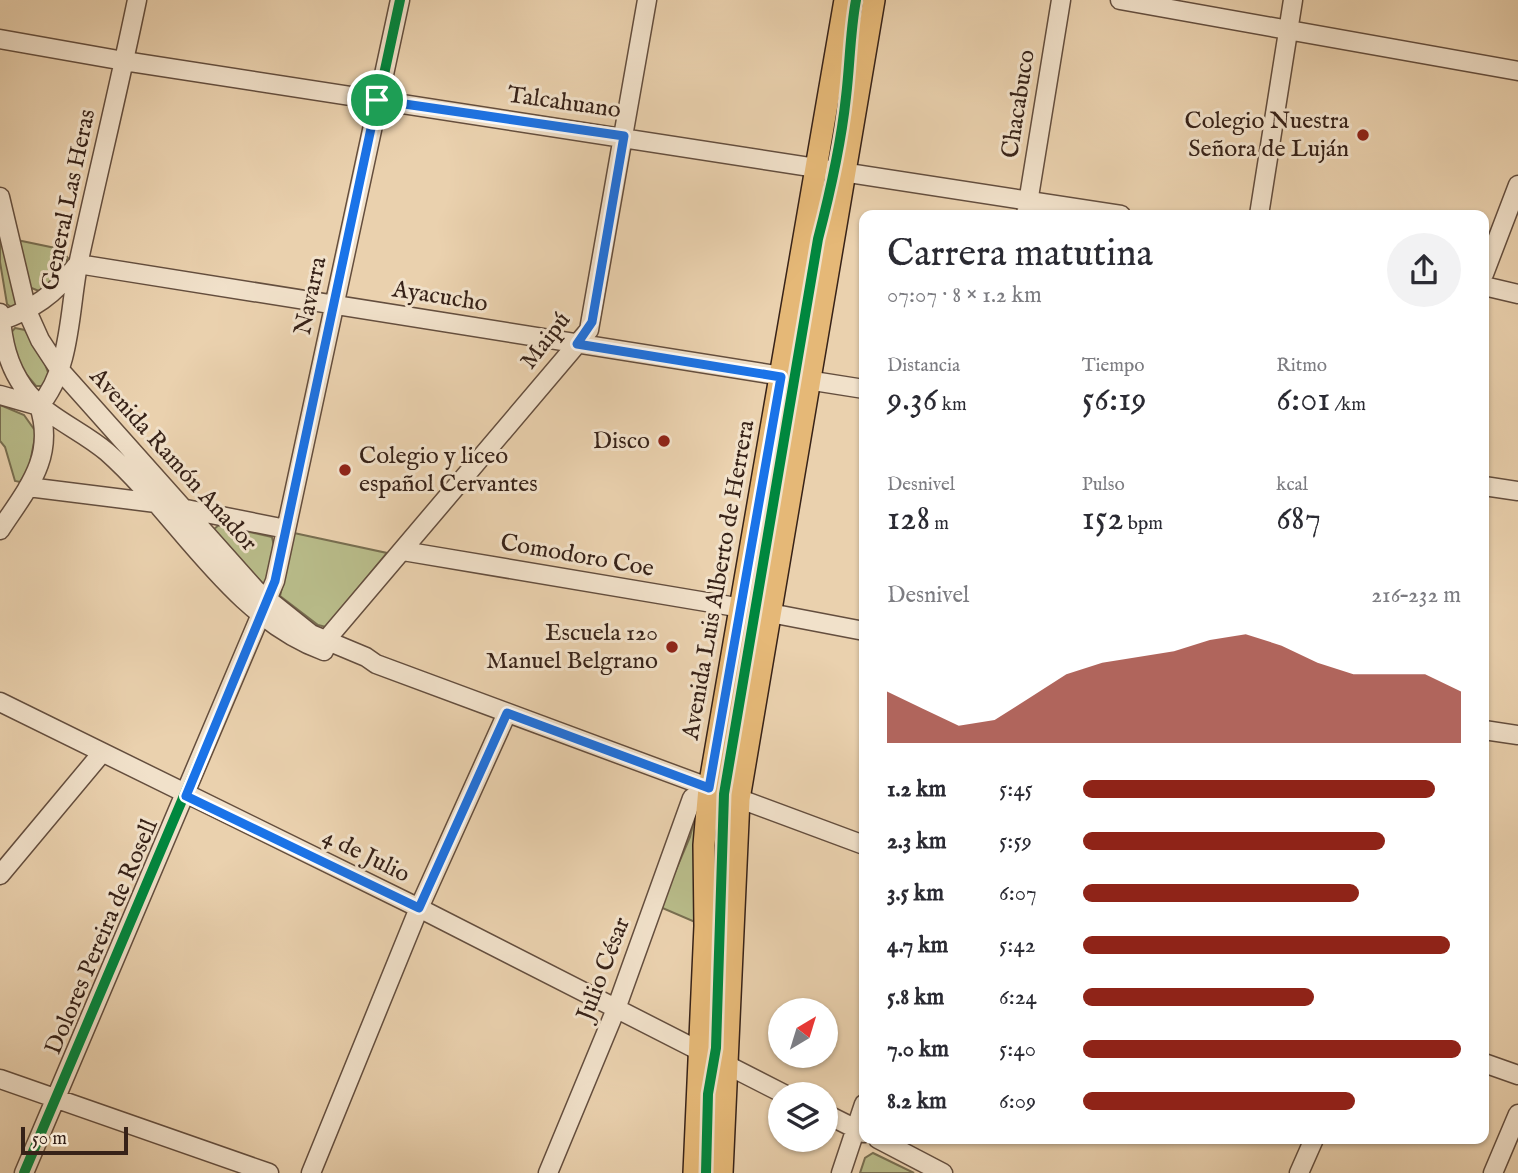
<!DOCTYPE html>
<html lang="es">
<head>
<meta charset="utf-8">
<style>
  :root { --surface:#fff; --page:#f2f2f3; --text:#2b2b33; --muted:#7c7c81; --accent:#8f2418 }
  body { margin:0; font-family:"IM FELL English",serif; background:var(--page); color:var(--text); height:100vh; display:flex; flex-direction:column; font-size:26px; white-space:nowrap }
  * { box-sizing:border-box; margin:0 }
  p { font-size:23px; color:var(--muted) }
  .icon { flex:none; width:38px; height:38px; fill:none; stroke:currentColor; stroke-width:2; stroke-linecap:round; stroke-linejoin:round }
  .map { position:relative; flex:1; overflow:hidden }
  .sheet { position:absolute; left:859px; top:210px; width:630px; height:934px; display:flex; flex-direction:column; background:var(--surface); border-radius:14px; box-shadow:0 2px 5px #0004 }
  .sheet>* { flex:none }
  .needle { width:46px; rotate:38deg }
  .controls { position:absolute; left:768px; top:998px; display:grid; gap:14px }
  .controls a { display:grid; place-items:center; width:70px; height:70px; border-radius:50%; background:var(--surface); box-shadow:0 2px 5px #0004; font-size:35px }
  .scale { position:absolute; left:21px; bottom:18px; width:107px; box-sizing:border-box; padding-left:7px; border:4px solid #372218; border-top:0; font-size:19px; line-height:24px; white-space:nowrap; color:#372218; -webkit-text-stroke:5px #f1e1ca; paint-order:stroke }
  .pin { position:absolute; display:grid; place-items:center; width:60px; height:60px; color:#fff; margin:-30px; border:4px solid #fff; border-radius:50%; box-shadow:0 2px 7px #0007 }
  .round { display:grid; place-items:center; flex:none; width:74px; height:74px; border-radius:37px; background:var(--page) }
  .head { display:flex; align-items:center; justify-content:space-between; height:119px; padding:0 28px }
  h1 { font-size:38px; font-weight:600; line-height:52px }
  .stats { display:grid; grid-template-columns:repeat(3,1fr); gap:10px; height:119px; padding:7px 28px }
  .stats div { display:grid; align-content:center }
  .stats b { font-size:35px; font-weight:600 }
  .stats small { font-size:19px; font-weight:400 }
  .stats p { font-size:19px }
  .chart { height:196px; padding:14px 28px }
  .chart p { display:flex; justify-content:space-between }
  .chart svg { width:100%; height:126px; margin-top:7px; fill:var(--accent); opacity:.7 }
  ul { padding:0 28px; list-style:none; font-size:23px }
  li { display:grid; grid-template-columns:112px 84px 1fr; align-items:center; height:52px }
  li i { height:18px; border-radius:9px; background:var(--accent) }
  .map>svg:first-child { display:block }
</style>
</head>
<body>
<div class="map">
<svg width="1518" height="1173" viewBox="0 0 1518 1173">
  <rect width="100%" height="100%" fill="#ead1ae"/>
  <filter id="stains"><feTurbulence type="fractalNoise" baseFrequency=".00286" numOctaves="4"/><feColorMatrix values="0 0 0 0 .2 0 0 0 0 .09 0 0 0 0 .02 0 0 0 .5 -.17"/></filter>
  <radialGradient id="worn" r=".72"><stop offset=".6" stop-color="#630" stop-opacity="0"/><stop offset="1" stop-color="#630" stop-opacity=".3"/></radialGradient>
  <path fill="#b8bb89" stroke="#786e50" stroke-width="2" d="M0,233l17,70 -5,5 -5,-4 -7,-42z
    M17,240l43,9 8,9 -12,19 -17,14 -10,-4z
    M15,328l10,2 20,34 5,14 -5,8h-9l-15,-18 -12,-33z
    M0,405l24,10 12,17 -7,36 -9,14 -5,-1 -10,-34 -5,-6z
    M219,525l53,12 2,9 -7,37 -3,2 -48,-51 -2,-5z
    M294,533l93,20 -61,74 -8,-2 -38,-29z
    M697,808l-2,114 -35,-15 30,-70z
    M712,813h16l-6,219 -9,1 4,-123 -6,-28z
    M706,1078l7,2 -3,93h-9z
    M873,1153l41,20h-54l5,-15z"/>
  <g fill="none" stroke-linecap="round" stroke-linejoin="round">
    <defs>
      <path id="minor" d="M1120,0l398,71
        M0,39l124,22 997,154
        M0,197l27,114 13,29 19,29 197,221 55,44 55,23 10,7 488,181
        M1026,215l35,-215
        M1259,215l34,-215
        M78,264l786,125
        M1484,274l34,-89
        M1484,286l34,8
        M0,313c3,28 7,51 24,75 21,29 56,41 83,64 72,64 124,165 217,199
        M0,321c32,-11 56,-27 76,-55
        M0,395l39,11
        M39,406c33,-37 30,-99 40,-146 19,-87 40,-173 58,-260
        M1484,486l34,5
        M28,487l128,16
        M181,508l105,21
        M0,530c27,-41 56,-73 39,-124
        M403,551l339,57
        M770,613l94,18
        M326,640l263,-310 58,-330
        M0,702l419,206 365,186
        M1484,730l34,5
        M0,875l101,-121
        M1484,1063l34,12
        M0,1079l269,94
        M826,1114l38,19
        M878,1139l65,34
        M24,1173l251,-592 125,-581
        M311,1173l108,-265 88,-195
        M548,1173l68,-164 76,-211 17,-10
        M841,1173l23,-69
        M1299,1173l15,-34
        M1493,1173l25,-59"/>
      <path id="major" d="M694,1173l11,-247 -1,-81 5,-57 136,-788
        M722,1173l17,-374 135,-799"/>
    </defs>
    <use href="#minor" stroke="#644e3e" stroke-width="21"/>
    <use href="#major" stroke="#372218" stroke-width="24"/>
    <use href="#minor" stroke="#f1e1ca" stroke-width="18"/>
    <use href="#major" stroke="#e5b877" stroke-width="21"/>
    <defs>
      <path id="cycleway" d="M24,1173l251,-592 125,-581
        M706,1173l2,-79 8,-46 8,-254 94,-555c12,-46 23,-95 28,-142 4,-33 4,-65 10,-97"/>
    </defs>
    <use href="#cycleway" stroke="#f1e1ca" stroke-width="15"/>
    <use href="#cycleway" stroke="#00873e" stroke-width="10"/>
  </g>
  <g fill="none" stroke-linecap="round" stroke-linejoin="round">
    <defs>
      <path id="route" d="M377,100l247,36 -32,186 -15,22 204,33 -72,411 -202,-75 -88,195 -233,-112 89,-215z"/>
    </defs>
    <use href="#route" stroke="#fff" stroke-width="14"/>
    <use href="#route" stroke="#1a73e8" stroke-width="9"/>
  </g>
  <g fill="#8f2418" stroke="#f1e1ca" stroke-width="2.5">
    <circle cx="1363" cy="135" r="7"/>
    <circle cx="664" cy="441" r="7"/>
    <circle cx="345" cy="470" r="7"/>
    <circle cx="672" cy="647" r="7"/>
  </g>
  <g text-anchor="middle" dominant-baseline="central" stroke-width="6" stroke-linejoin="round" paint-order="stroke">
    <g font-size="24" fill="#372218" stroke="#f1e1ca">
      <text transform="translate(564 103) rotate(8)">Talcahuano</text>
      <text transform="translate(1019 104) rotate(-81)">Chacabuco</text>
      <text transform="translate(69 200) rotate(-78)">General Las Heras</text>
      <text transform="translate(311 296) rotate(-78)">Navarra</text>
      <text transform="translate(440 297) rotate(9)">Ayacucho</text>
      <text transform="translate(546 341) rotate(-52)">Maipú</text>
      <text transform="translate(173 460) rotate(48)">Avenida Ramón Anador</text>
      <text transform="translate(577 556) rotate(10)">Comodoro Coe</text>
      <text transform="translate(719 580) rotate(-80)">Avenida Luis Alberto de Herrera</text>
      <text transform="translate(366 856) rotate(26)">4 de Julio</text>
      <text transform="translate(102 937) rotate(-67)">Dolores Pereira de Rosell</text>
      <text transform="translate(604 969) rotate(-69)">Julio César</text>
    </g>
    <g font-size="24" fill="#372218" stroke="#f1e1ca" text-anchor="end">
      <text x="1349" y="121">Colegio Nuestra<tspan x="1349" dy="28">Señora de Luján</tspan></text>
      <text x="650" y="441">Disco</text>
      <text x="359" y="456" text-anchor="start">Colegio y liceo<tspan x="359" dy="28">español Cervantes</tspan></text>
      <text x="658" y="633">Escuela 120<tspan x="658" dy="28">Manuel Belgrano</tspan></text>
    </g>
  </g>
  <rect width="100%" height="100%" filter="url(#stains)"/>
  <rect width="100%" height="100%" fill="url(#worn)"/>
</svg>
<div class="controls">
<a><svg class="needle" viewBox="-14 -14 28 28"><path d="M0-13l5 13h-10z" fill="#e53935"/><path d="M0 13l5-13h-10z" fill="#7c7c81"/></svg></a>
<a><svg class="icon" aria-label="layers" viewBox="0 0 24 24"><path d="M12 4l9 5-9 5-9-5zM3 14l9 5 9-5"/></svg></a>
</div>
<div class="scale">50 m</div>
<div class="pin" style="left:377px;top:100px;background:#1e9e55"><svg class="icon" aria-label="arrive" viewBox="0 0 24 24"><path d="M6 21V4h12l-3 4 3 4H6"/></svg></div>
<section class="sheet">
<div class="head"><div><h1>Carrera matutina</h1><p>07:07 · 8 × 1.2 km</p></div><a class="round"><svg class="icon" aria-label="share" viewBox="0 0 24 24"><path d="M12 15V3M7 8l5-5 5 5M5 13v7h14v-7"/></svg></a></div>
<div class="stats">
<div><p>Distancia</p><b>9.36<small> km</small></b></div>
<div><p>Tiempo</p><b>56:19</b></div>
<div><p>Ritmo</p><b>6:01<small> /km</small></b></div>
</div>
<div class="stats">
<div><p>Desnivel</p><b>128<small> m</small></b></div>
<div><p>Pulso</p><b>152<small> bpm</small></b></div>
<div><p>kcal</p><b>687</b></div>
</div>
<div class="chart"><p><span>Desnivel</span>216–232 m</p>
<svg viewBox="0 0 160 44" preserveAspectRatio="none"><path d="M0 44V26L10 32L20 38L30 36L40 28L50 20L60 16L70 14L80 12L90 8L100 6L110 10L120 16L130 20L140 20L150 20L160 26V44z"/></svg>
</div>
<ul>
<li><b>1.2 km</b>5:45<i style="width:93%"></i></li>
<li><b>2.3 km</b>5:59<i style="width:80%"></i></li>
<li><b>3.5 km</b>6:07<i style="width:73%"></i></li>
<li><b>4.7 km</b>5:42<i style="width:97%"></i></li>
<li><b>5.8 km</b>6:24<i style="width:61%"></i></li>
<li><b>7.0 km</b>5:40<i style="width:100%"></i></li>
<li><b>8.2 km</b>6:09<i style="width:72%"></i></li>
</ul>
</section>
</div>
</body>
</html>
